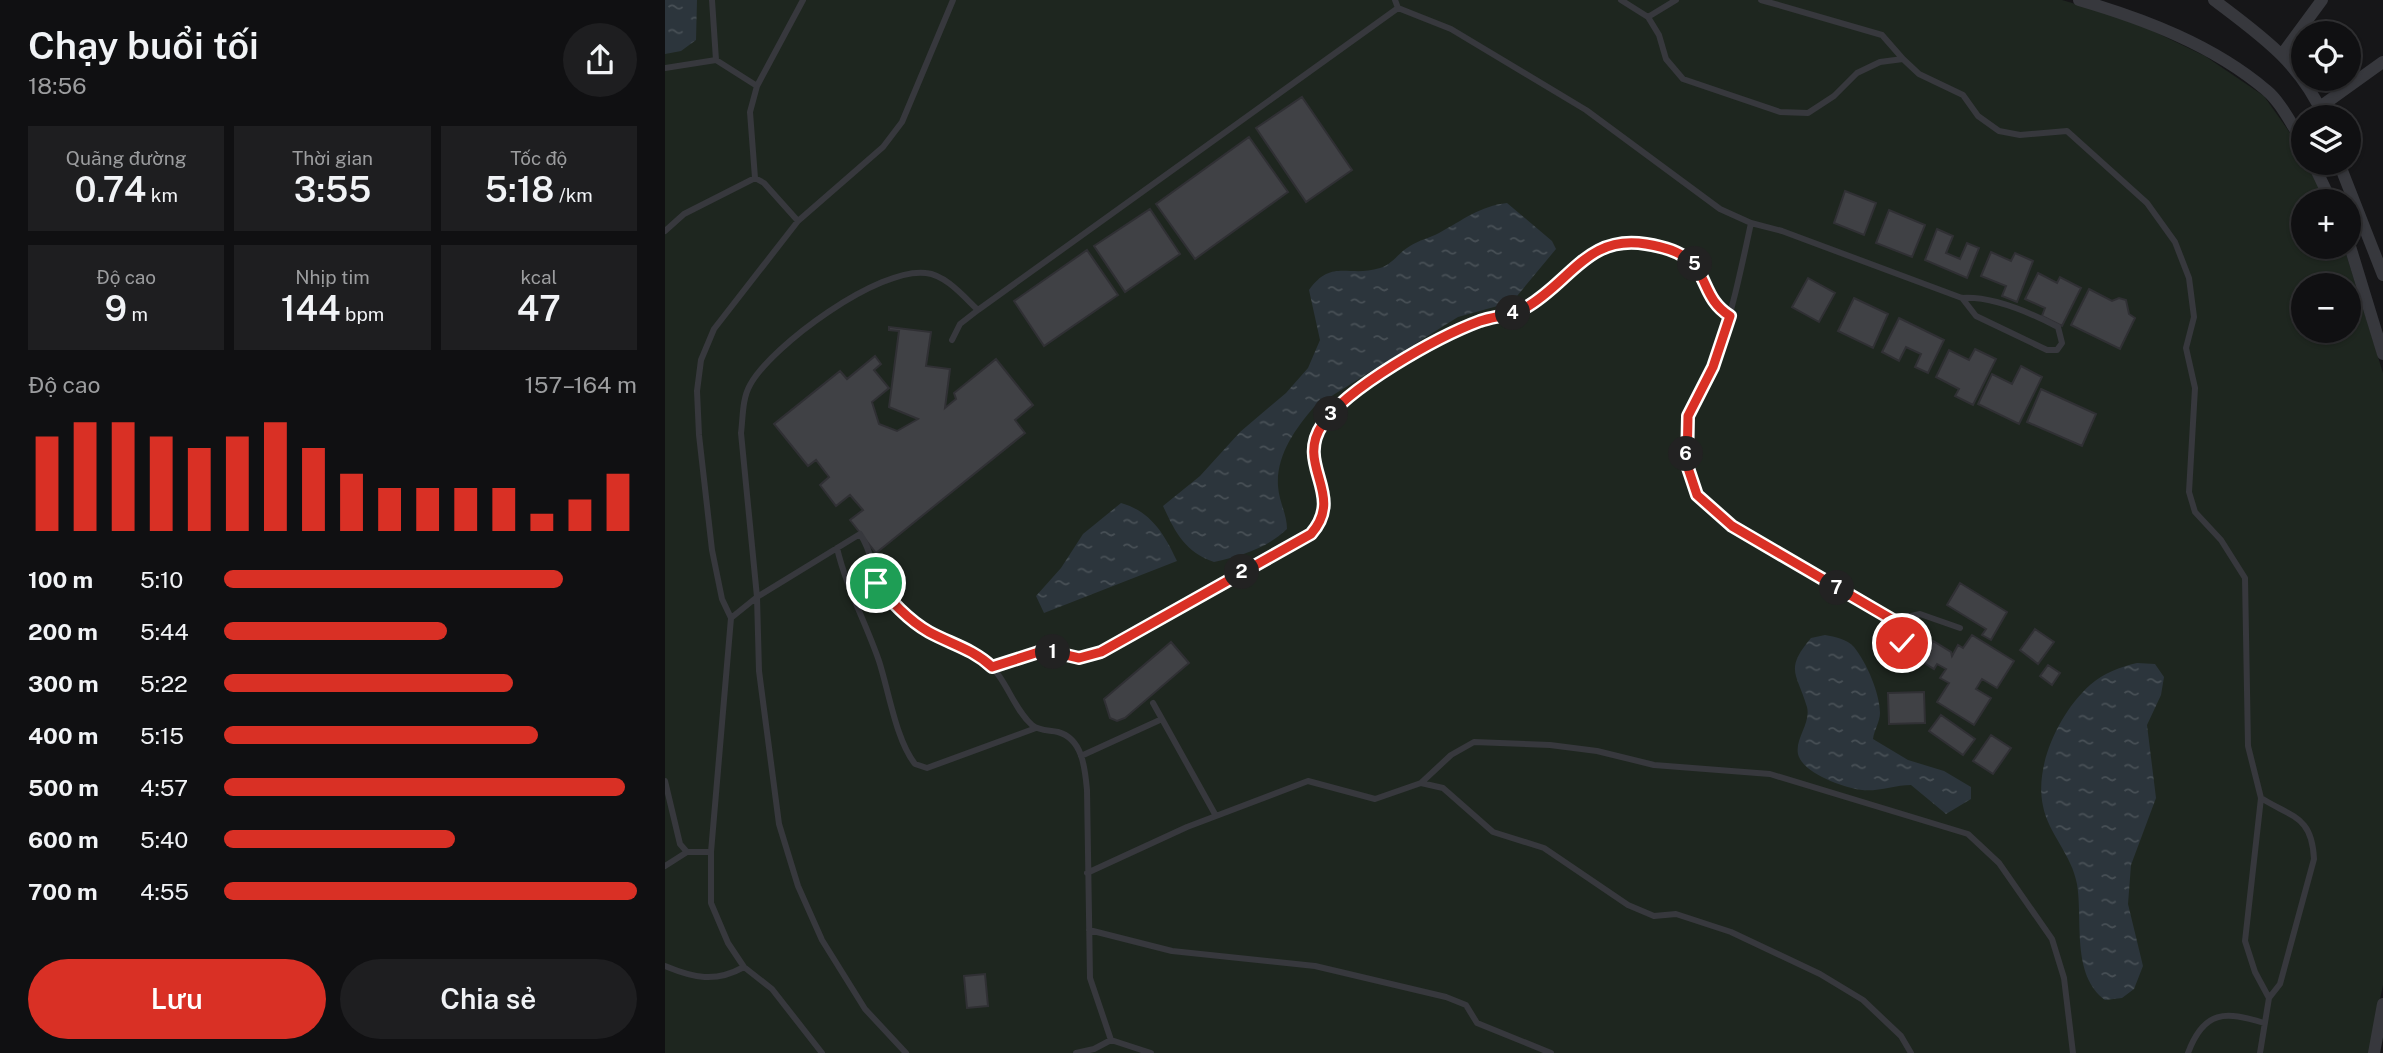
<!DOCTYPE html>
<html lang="vi">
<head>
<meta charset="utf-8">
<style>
  :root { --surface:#101012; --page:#1e1e20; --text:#f1f3f6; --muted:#9c9d9f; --line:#303032; --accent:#d93025 }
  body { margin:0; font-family:"Public Sans",sans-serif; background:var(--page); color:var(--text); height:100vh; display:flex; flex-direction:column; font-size:26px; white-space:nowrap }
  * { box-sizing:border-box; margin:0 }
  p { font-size:23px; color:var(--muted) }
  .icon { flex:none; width:38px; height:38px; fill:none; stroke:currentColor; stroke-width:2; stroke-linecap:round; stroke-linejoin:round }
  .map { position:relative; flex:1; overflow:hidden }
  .panel { display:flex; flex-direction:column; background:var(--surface); width:665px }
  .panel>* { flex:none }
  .fabs { position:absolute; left:1626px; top:21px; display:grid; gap:14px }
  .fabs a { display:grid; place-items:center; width:70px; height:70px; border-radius:50%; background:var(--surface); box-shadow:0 2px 5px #0004,0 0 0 2px var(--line); font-size:35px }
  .pin { position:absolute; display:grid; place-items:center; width:60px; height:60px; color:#fff; margin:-30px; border:4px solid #fff; border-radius:50%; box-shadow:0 2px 7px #0007 }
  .km { position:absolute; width:35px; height:35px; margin:-18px; border-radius:50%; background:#222; color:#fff; font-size:19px; line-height:35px; text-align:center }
  .round { display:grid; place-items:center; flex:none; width:74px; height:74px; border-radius:37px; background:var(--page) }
  .headline { display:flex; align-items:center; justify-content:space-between; height:119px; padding:0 28px }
  h1 { font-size:38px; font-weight:600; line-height:52px }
  .figures { display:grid; grid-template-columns:repeat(3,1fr); gap:10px; height:119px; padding:7px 28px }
  .figures div { display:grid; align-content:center; border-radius:0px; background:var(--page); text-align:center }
  .figures b { font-size:35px; font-weight:600 }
  .figures small { font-size:19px; font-weight:400 }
  .figures p { font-size:19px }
  .chart { height:196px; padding:14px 28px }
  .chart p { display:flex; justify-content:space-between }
  .chart svg { width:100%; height:126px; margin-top:7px; stroke:var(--accent); stroke-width:6 }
  .cta { display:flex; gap:14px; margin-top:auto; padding:14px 28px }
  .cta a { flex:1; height:80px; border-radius:42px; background:var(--accent); color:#fff; font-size:28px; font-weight:600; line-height:80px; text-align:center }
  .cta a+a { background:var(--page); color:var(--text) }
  ul { padding:0 28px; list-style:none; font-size:23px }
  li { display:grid; grid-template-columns:112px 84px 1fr; align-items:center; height:52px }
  li i { height:18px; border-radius:9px; background:var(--accent) }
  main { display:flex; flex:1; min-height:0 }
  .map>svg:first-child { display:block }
</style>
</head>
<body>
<main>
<section class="panel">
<div class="headline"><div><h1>Chạy buổi tối</h1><p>18:56</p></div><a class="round"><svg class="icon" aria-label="share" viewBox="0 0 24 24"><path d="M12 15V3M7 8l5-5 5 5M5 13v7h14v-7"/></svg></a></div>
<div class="figures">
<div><p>Quãng đường</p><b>0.74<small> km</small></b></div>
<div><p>Thời gian</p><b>3:55</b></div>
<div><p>Tốc độ</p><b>5:18<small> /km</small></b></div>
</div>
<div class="figures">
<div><p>Độ cao</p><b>9<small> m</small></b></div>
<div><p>Nhịp tim</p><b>144<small> bpm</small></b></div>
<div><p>kcal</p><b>47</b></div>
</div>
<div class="chart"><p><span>Độ cao</span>157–164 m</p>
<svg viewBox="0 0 160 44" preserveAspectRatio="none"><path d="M5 44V11M15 44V6M25 44V6M35 44V11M45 44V15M55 44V11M65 44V6M75 44V15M85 44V24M95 44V29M105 44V29M115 44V29M125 44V29M135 44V38M145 44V33M155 44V24"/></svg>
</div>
<ul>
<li><b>100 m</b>5:10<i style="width:82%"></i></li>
<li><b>200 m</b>5:44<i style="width:54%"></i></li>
<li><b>300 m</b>5:22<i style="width:70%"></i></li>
<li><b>400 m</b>5:15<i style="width:76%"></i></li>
<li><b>500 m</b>4:57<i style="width:97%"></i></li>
<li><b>600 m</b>5:40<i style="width:56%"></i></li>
<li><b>700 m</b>4:55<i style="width:100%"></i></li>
</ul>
<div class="cta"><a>Lưu</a><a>Chia sẻ</a></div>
</section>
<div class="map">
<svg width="1718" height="1053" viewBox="0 0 1718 1053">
  <defs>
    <pattern id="water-ripples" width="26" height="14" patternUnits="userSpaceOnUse" patternTransform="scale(1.75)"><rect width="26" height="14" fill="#2c353c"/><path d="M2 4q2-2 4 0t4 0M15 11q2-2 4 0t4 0" fill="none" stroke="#485056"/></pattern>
  </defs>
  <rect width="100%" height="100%" fill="#161618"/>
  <path fill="#1e261f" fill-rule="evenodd" d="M0,0h1397l68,20 75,36 59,40 38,54 1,13h5l18,38h-23v46h41l39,126v612l-14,68h-1704zM1638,285h46v46h-46z"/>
  <path fill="url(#water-ripples)" d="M0,0h32l-1,40 -15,11 -16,3z
    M842,203l45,38 4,8 -44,53 -54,15 -144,90c-19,22 -38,49 -36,79 1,16 9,28 9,43 -20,19 -46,27 -73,33 -29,-10 -39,-30 -51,-56l37,-30 40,-44 46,-39 22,-25 12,-28 -11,-50c23,-32 39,-12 71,-22 13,-4 19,-16 30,-22 9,-6 20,-8 29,-13 24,-13 41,-27 68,-30z
    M456,503c29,8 43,30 56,58l-133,52 -8,-17 25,-28 22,-34z
    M1160,635c10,2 22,4 29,12 13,16 26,47 26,66 0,9 -6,17 -7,26l35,21 36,11 27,16v12l-25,15 -35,-29c-16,0 -34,7 -49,5 -18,-2 -60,-17 -64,-36 -3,-16 13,-30 9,-47 -10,-34 -23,-37 4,-69z
    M1472,663l18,1 9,13 -3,18 -14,30 9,73 -25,67 -3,39 15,62 -9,23 -12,9 -17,2c-34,-25 -22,-80 -28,-116 -5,-29 -29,-51 -34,-78 -9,-41 17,-94 47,-121 14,-12 30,-18 47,-22z"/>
  <path fill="#404145" stroke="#303034" stroke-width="2" d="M637,97l50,73 -46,32 -50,-74z
    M584,137l39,55 -93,67 -39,-55z
    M1180,191l31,12 -12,32 -30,-12z
    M485,209l30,45 -55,38 -31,-46z
    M1224,210l36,15 -13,32 -36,-14z
    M1272,229l16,7 -7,17 14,6 7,-16 12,5 -12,30 -42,-18z
    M422,250l31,45 -74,51 -30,-45z
    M1326,252l20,9 4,-8 18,8 -16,41 -15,-6 4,-10 -25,-10z
    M1373,273l19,10 3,-6 21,11 -19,38 -20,-10 3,-8 -20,-9z
    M1143,278l27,15 -16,29 -27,-15z
    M1424,289l23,12 7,-3 7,2 3,14 6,4 -15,31 -49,-24z
    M1189,298l34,16 -15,34 -35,-17z
    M1234,318l45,22 -16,33 -13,-6 6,-13 -15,-7 -7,14 -17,-9z
    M224,327l42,5 -5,34 24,3 -5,39 11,-9 -2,-6 42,-34 37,46 -18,15 10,13 -149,120 -26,-33 13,-10 -13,-15 -14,11 -16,-21 9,-8 -13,-17 -8,6 -34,-42 66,-53 7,8 28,-23 6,8 -7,6 15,18 -17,14 7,22 18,7 21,-12 -29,-12 10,-76 -10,-1z
    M1310,349l21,10 -23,46 -18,-9 4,-7 -23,-12 13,-27 20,10z
    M1356,366l21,11 -23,47 -41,-20 14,-30 20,10z
    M1376,389l55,25 -14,32 -55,-24z
    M1295,583l47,29 -16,28 -9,-5 4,-6 -39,-24z
    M1370,629l19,13 -16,22 -18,-14z
    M1307,635l42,26 -17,27 -15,-9 -6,10 15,9 -17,27 -37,-23 12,-19 -9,-5 6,-9 -9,-5 -3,5 -13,-8 12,-20 18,11 1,4 6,-11 5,3z
    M506,642l18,21 -64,55 -8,3 -7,-3 -6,-19z
    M1383,665l12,8 -8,12 -12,-9z
    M1259,692l1,31 -36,1 -1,-31z
    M1276,715l34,24 -12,16 -34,-24z
    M1326,735l20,13 -18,26 -20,-13z
    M320,974l3,32 -21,2 -3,-32z"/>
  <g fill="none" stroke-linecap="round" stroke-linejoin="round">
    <path stroke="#37383d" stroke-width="6" d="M47,0l4,60
      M288,0l-51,122 -19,25 -85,74 -84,108 -13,31 -4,31 2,44 13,115 10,49 9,19 26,-21 103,-63c15,21 10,43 27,62 12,13 25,26 41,35 19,11 39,16 57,30 22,17 27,46 47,64 7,6 17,5 26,7 25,7 27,37 29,58l3,188 21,62
      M730,0l3,8 53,21 135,81 134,99 31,14 31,8 180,67c30,-2 69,15 96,29l4,16 -5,7h-10l-71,-34 -14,-18
      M956,0l27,17 11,18 7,24 17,20 97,33 28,1 26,-17 23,-23 23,-11 23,-3 16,15 44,21 15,21 21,15 21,4 47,-4 80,72 28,39 14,36 5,39 -8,31 9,40 -6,104 6,20 26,28 24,38 3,168 13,52 -16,143 10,31 14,26 -9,55
      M1096,0l121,35 21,24
      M983,17l28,-17
      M0,68l51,-8 41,26
      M90,178l-5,-66 7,-26 46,-86
      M1086,223c-10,47 -20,94 -36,140 -7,18 -20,34 -26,52 -8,23 -4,58 8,78 18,34 157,104 196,127l9,23 17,13
      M0,231l19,-17 71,-36 9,5 34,38
      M287,340l8,-16 18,-14 420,-302
      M172,548c9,39 29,75 42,113 10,31 17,79 36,103l12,4 109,-40
      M66,618l-20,234v51l17,40 16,24 28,22 50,64
      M1228,620l27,-6 40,14
      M327,667l53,-17 34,8 22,-6 210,-119c35,-38 -16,-67 11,-108 24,-37 115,-88 158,-104 15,-5 31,-5 45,-13 45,-25 62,-74 121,-65 72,12 46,49 84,73
      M488,703l9,16
      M416,756l81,-37 54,97
      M0,781l15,63 7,8h24
      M756,783l30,-28 23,-13 76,3 47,6 57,14 116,9 198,60 31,29 53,76 12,39 9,75
      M1596,798c32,20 51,18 53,61l-34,125 -11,14
      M0,866l22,-14
      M422,873l100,-46 121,-46 67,18 46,-16 22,5 50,44 51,16 84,57 26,11 22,-2 55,18 89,42 43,26 38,36 10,17
      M424,930l83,21 143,15 131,31 20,8 11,18 74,30
      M0,966c29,12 50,17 79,1
      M241,1053l-41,-44 -43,-69 -24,-54 -19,-62 -20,-153 -2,-74 -16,-164c2,-15 1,-34 9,-48 22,-40 129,-118 176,-112 20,2 38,24 52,37
      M411,1053l18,-4 17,-9 40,13
      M1523,1053c16,-43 37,-42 76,-30"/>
    <path stroke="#37383d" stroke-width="12" d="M1414,0c65,19 134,45 187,90 15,12 26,36 37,52
      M1549,0c46,35 86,62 110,117
      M1618,53l39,-53
      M1655,107l63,-45
      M1648,163l18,38
      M1674,163l44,112
      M1684,243l34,111
      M1709,1053l9,-49"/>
  </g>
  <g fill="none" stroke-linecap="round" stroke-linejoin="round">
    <defs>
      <path id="route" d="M211,583c15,18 32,37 53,49 22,12 44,17 63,35l53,-17 34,8 22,-6 210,-118c35,-40 -16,-68 11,-109 24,-37 115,-88 158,-104 15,-5 31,-5 45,-13 45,-25 62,-74 121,-64 72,11 46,48 84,72l-17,51 -25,49 -1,49 10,30 35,31 161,94 9,23"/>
    </defs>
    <use href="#route" stroke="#fff" stroke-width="14"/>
    <use href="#route" stroke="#d93025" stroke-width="9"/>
  </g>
</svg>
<div class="fabs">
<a><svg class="icon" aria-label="locate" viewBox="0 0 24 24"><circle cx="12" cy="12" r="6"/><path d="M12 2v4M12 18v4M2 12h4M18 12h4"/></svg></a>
<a><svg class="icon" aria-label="layers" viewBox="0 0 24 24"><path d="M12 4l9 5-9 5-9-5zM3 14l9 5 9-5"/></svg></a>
<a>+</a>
<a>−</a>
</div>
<div class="pin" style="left:211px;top:583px;background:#1e9e55"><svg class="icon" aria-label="arrive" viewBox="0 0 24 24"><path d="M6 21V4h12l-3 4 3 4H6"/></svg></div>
<div class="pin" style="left:1237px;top:643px;background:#d93025"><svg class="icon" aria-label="check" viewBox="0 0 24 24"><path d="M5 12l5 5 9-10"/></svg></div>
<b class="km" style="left:388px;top:652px">1</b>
<b class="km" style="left:577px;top:572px">2</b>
<b class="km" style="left:666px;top:414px">3</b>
<b class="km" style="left:848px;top:313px">4</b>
<b class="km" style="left:1030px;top:264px">5</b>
<b class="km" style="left:1021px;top:454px">6</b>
<b class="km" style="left:1172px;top:588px">7</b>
</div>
</main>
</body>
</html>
